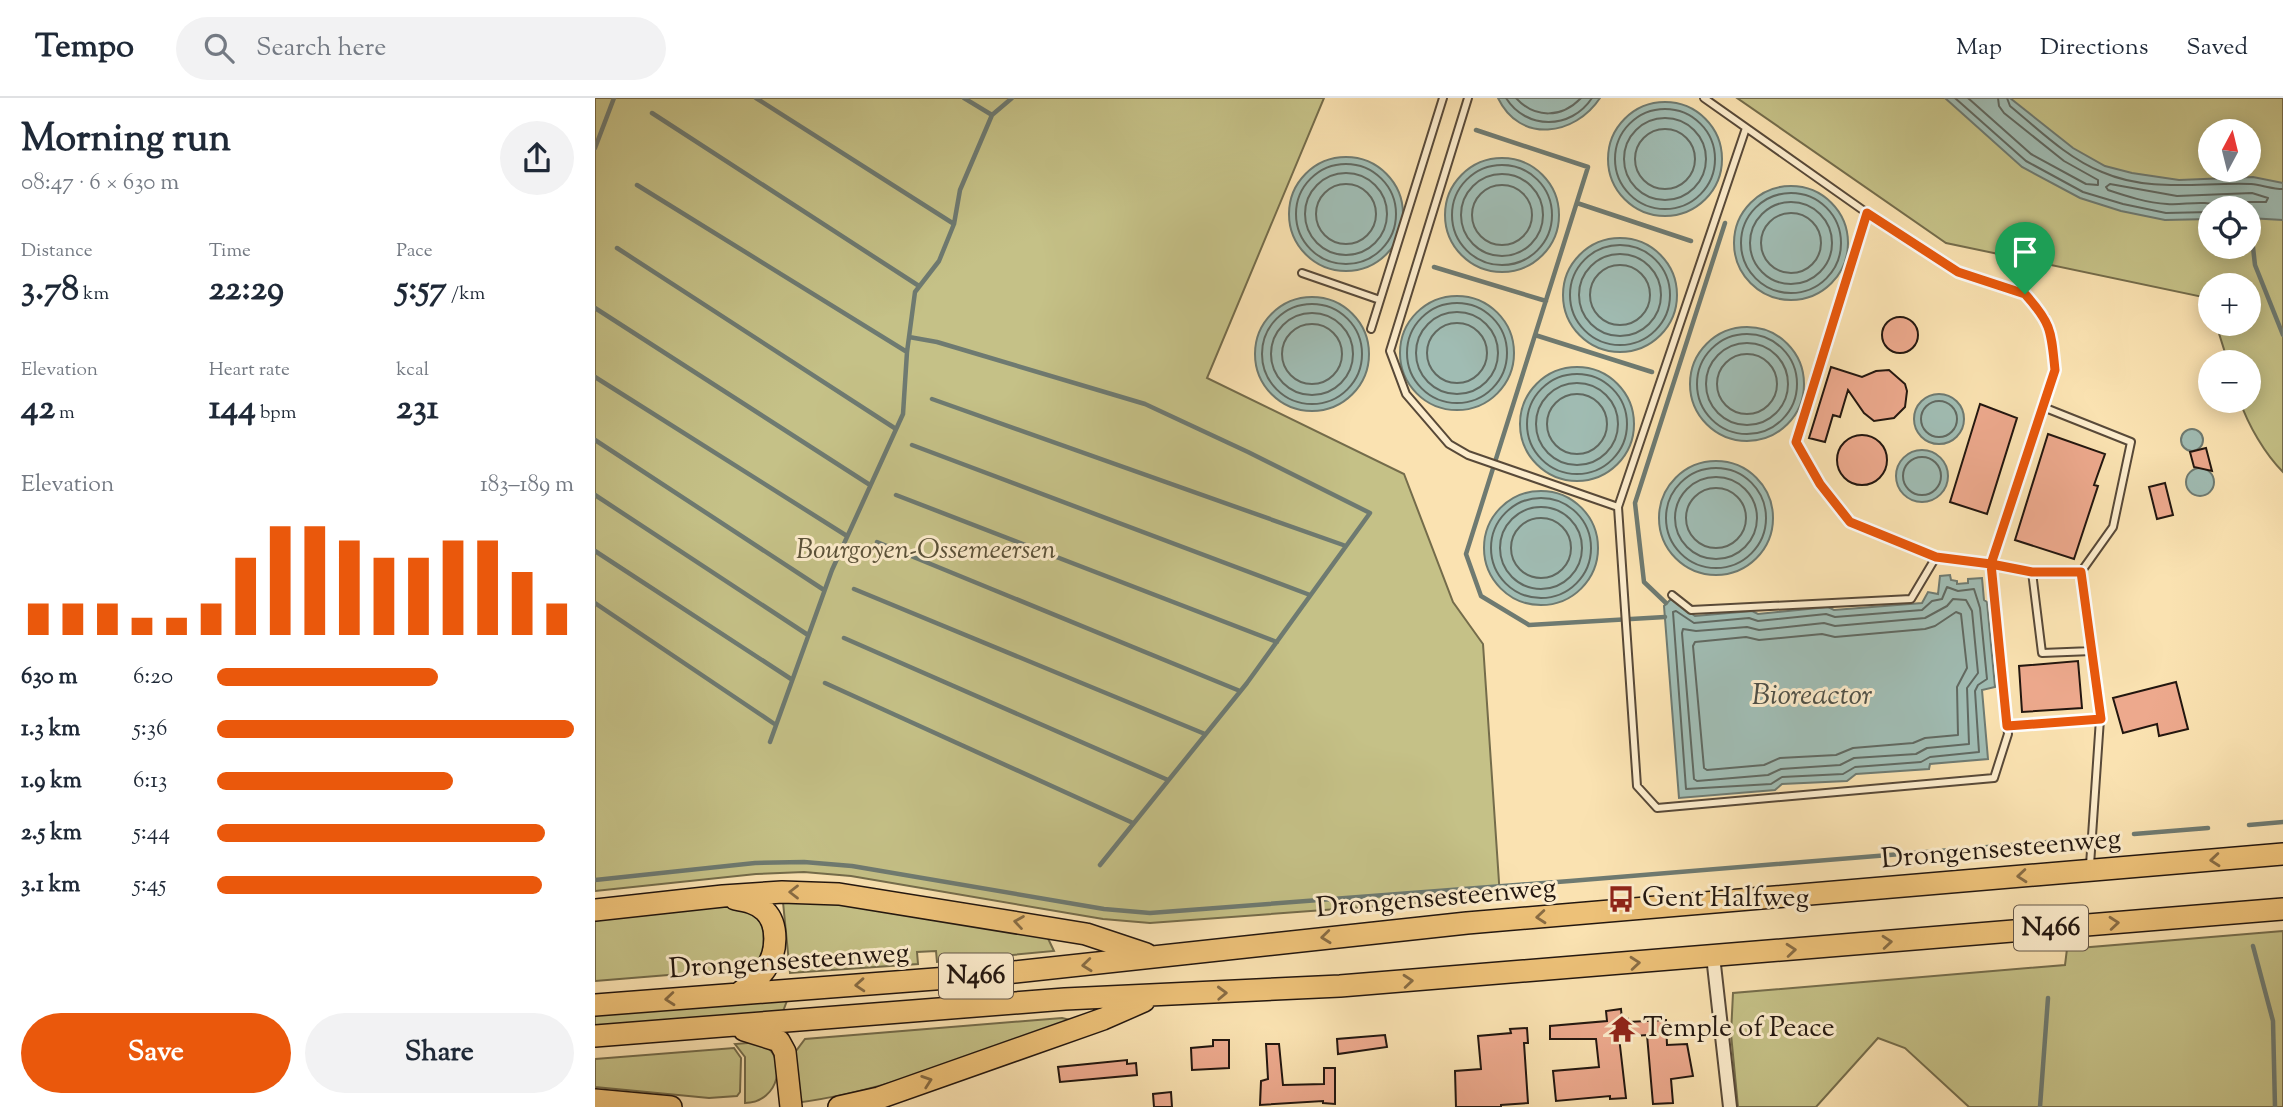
<!DOCTYPE html>
<html lang="en">
<head>
<meta charset="utf-8">
<style>
  :root { --surface:#fff; --page:#f2f2f3; --text:#1f2937; --muted:#747a83; --line:#e0e1e3; --accent:#ea580c }
  body { margin:0; font-family:"Sorts Mill Goudy",serif; background:var(--page); color:var(--text); height:100vh; display:flex; flex-direction:column; font-size:26px; white-space:nowrap }
  * { box-sizing:border-box; margin:0 }
  p { font-size:23px; color:var(--muted) }
  .icon { flex:none; width:38px; height:38px; fill:none; stroke:currentColor; stroke-width:2; stroke-linecap:round; stroke-linejoin:round }
  .map { position:relative; flex:1; overflow:hidden }
  .panel { display:flex; flex-direction:column; background:var(--surface); width:595px }
  .panel>* { flex:none }
  .needle { width:46px; rotate:7deg }
  .controls { position:absolute; left:1603px; top:21px; display:grid; gap:14px }
  .controls a { display:grid; place-items:center; width:63px; height:63px; border-radius:50%; background:var(--surface); box-shadow:0 4px 18px #0003; font-size:35px }
  .pin { position:absolute; display:grid; place-items:center; width:60px; height:60px; color:#fff; margin:-72px -30px; border-radius:50% 50% 50% 0; rotate:-45deg; box-shadow:0 0 7px #0007 }
  .pin .icon { rotate:45deg }
  .round { display:grid; place-items:center; flex:none; width:74px; height:74px; border-radius:37px; background:var(--page) }
  .headline { display:flex; align-items:center; justify-content:space-between; height:119px; padding:0 21px }
  h1 { font-size:38px; font-weight:700; line-height:52px }
  .figures { display:grid; grid-template-columns:repeat(3,1fr); gap:10px; height:119px; padding:7px 21px }
  .figures div { display:grid; align-content:center }
  .figures b { font-size:35px; font-weight:700 }
  .figures small { font-size:19px; font-weight:400 }
  .figures p { font-size:19px }
  .chart { height:196px; padding:14px 21px }
  .chart p { display:flex; justify-content:space-between }
  .chart svg { width:100%; height:126px; margin-top:7px; stroke:var(--accent); stroke-width:6 }
  .cta { display:flex; gap:14px; margin-top:auto; padding:14px 21px }
  .cta a { flex:1; height:80px; border-radius:42px; background:var(--accent); color:#fff; font-size:28px; font-weight:700; line-height:80px; text-align:center }
  .cta a+a { background:var(--page); color:var(--text) }
  ul { padding:0 21px; list-style:none; font-size:23px }
  li { display:grid; grid-template-columns:112px 84px 1fr; align-items:center; height:52px }
  li i { height:18px; border-radius:9px; background:var(--accent) }
  header { display:flex; align-items:center; gap:42px; box-sizing:border-box; height:98px; padding:0 35px; background:var(--surface); border-bottom:2px solid var(--line) }
  header strong { font-size:33px }
  nav { display:flex; gap:38px; margin-inline-start:auto; font-size:24px }
  .search { width:490px; height:63px; background:var(--page); display:flex; align-items:center; gap:18px; box-sizing:border-box; padding:0 24px; border-radius:38px; color:var(--muted); font-size:26px }
  main { display:flex; flex:1; min-height:0 }
  .map>svg:first-child { display:block }
</style>
</head>
<body>
<header>
<strong>Tempo</strong>
<div class="search"><svg class="icon" aria-label="search" viewBox="0 0 24 24"><circle cx="10" cy="10" r="6"/><path d="M15 15l6 6"/></svg>Search here</div>
<nav><a>Map</a><a>Directions</a><a>Saved</a></nav>
</header>
<main>
<section class="panel">
<div class="headline"><div><h1>Morning run</h1><p>08:47 · 6 × 630 m</p></div><a class="round"><svg class="icon" aria-label="share" viewBox="0 0 24 24"><path d="M12 15V3M7 8l5-5 5 5M5 13v7h14v-7"/></svg></a></div>
<div class="figures">
<div><p>Distance</p><b>3.78<small> km</small></b></div>
<div><p>Time</p><b>22:29</b></div>
<div><p>Pace</p><b>5:57<small> /km</small></b></div>
</div>
<div class="figures">
<div><p>Elevation</p><b>42<small> m</small></b></div>
<div><p>Heart rate</p><b>144<small> bpm</small></b></div>
<div><p>kcal</p><b>231</b></div>
</div>
<div class="chart"><p><span>Elevation</span>183–189 m</p>
<svg viewBox="0 0 160 44" preserveAspectRatio="none"><path d="M5 44V33M15 44V33M25 44V33M35 44V38M45 44V38M55 44V33M65 44V17M75 44V6M85 44V6M95 44V11M105 44V17M115 44V17M125 44V11M135 44V11M145 44V22M155 44V33"/></svg>
</div>
<ul>
<li><b>630 m</b>6:20<i style="width:62%"></i></li>
<li><b>1.3 km</b>5:36<i style="width:100%"></i></li>
<li><b>1.9 km</b>6:13<i style="width:66%"></i></li>
<li><b>2.5 km</b>5:44<i style="width:92%"></i></li>
<li><b>3.1 km</b>5:45<i style="width:91%"></i></li>
</ul>
<div class="cta"><a>Save</a><a>Share</a></div>
</section>
<div class="map">
<svg width="1688" height="1009" viewBox="0 0 1688 1009">
  <rect width="100%" height="100%" fill="#fae2b1"/>
  <filter id="stains"><feTurbulence type="fractalNoise" baseFrequency=".00286" numOctaves="4"/><feColorMatrix values="0 0 0 0 .2 0 0 0 0 .09 0 0 0 0 .02 0 0 0 .5 -.17"/></filter>
  <radialGradient id="worn" r=".72"><stop offset=".6" stop-color="#630" stop-opacity="0"/><stop offset="1" stop-color="#630" stop-opacity=".3"/></radialGradient>
  <path fill="#c5c187" stroke="#746c4b" stroke-width="2" fill-rule="evenodd" d="M0,0h729l-117,280 197,96 49,128 30,42 17,253 -350,26 -47,-4 -252,-43 -47,-4 -48,2 -161,17z
    M1142,0h546v374c-18,-18 -35,-47 -43,-71h9v-39h-21l-12,-38h33v-39h-39v19l-2,-6 -262,-55zM1615,33h39v39h-39zM1615,110h39v39h-39z
    M187,794l260,34 12,25 -117,11 -1,-11 -19,1 1,12 -128,9z
    M128,807l26,6 14,13 1,27 -10,17 -159,13v-62z
    M1688,833v176h-314l-64,-59 -27,-10 -62,69h-78l-7,-73 2,-41 332,-28 2,-16z
    M193,900l-6,16 -187,15v-15z
    M467,920l8,2c-90,32 -180,71 -275,83l-2,-48 12,-16z
    M165,944c30,15 19,61 -15,61v-46l-10,-13z
    M139,950l7,10 -1,34 -3,4 -28,2 -114,-11v-28z"/>
  <path fill="#a0bcb3" stroke="#6e7a71" stroke-width="2" d="M903,0h102c-25,38 -80,46 -102,0z
    M1350,0h65l63,50 32,18 27,7 47,7 74,-3 30,6v37l-34,-2v-10h-39v11l-45,1 -44,-9 -41,-13 -58,-31z
    M1013 61a57 57 0 1 1 114 0a57 57 0 1 1-114 0Z
    M694 116a57 57 0 1 1 114 0a57 57 0 1 1-114 0Z
    M850 117a57 57 0 1 1 114 0a57 57 0 1 1-114 0Z
    M1139 145a57 57 0 1 1 114 0a57 57 0 1 1-114 0Z
    M968 197a57 57 0 1 1 114 0a57 57 0 1 1-114 0Z
    M805 255a57 57 0 1 1 114 0a57 57 0 1 1-114 0Z
    M660 256a57 57 0 1 1 114 0a57 57 0 1 1-114 0Z
    M1095 286a57 57 0 1 1 114 0a57 57 0 1 1-114 0Z
    M925 326a57 57 0 1 1 114 0a57 57 0 1 1-114 0Z
    M1319 321a25 25 0 1 1 50 0a25 25 0 1 1-50 0Z
    M1586 342a11 11 0 1 1 22 0a11 11 0 1 1-22 0Z
    M1301 378a26 26 0 1 1 52 0a26 26 0 1 1-52 0Z
    M1064 420a57 57 0 1 1 114 0a57 57 0 1 1-114 0Z
    M1591 384a14 14 0 1 1 28 0a14 14 0 1 1-28 0Z
    M889 450a57 57 0 1 1 114 0a57 57 0 1 1-114 0Z
    M1355,477l1,5 6,1v3l11,-1v-4l14,-1 2,22 3,2 8,85 -13,3 6,69 -58,5 -1,5 -73,5 -9,7 -65,3 -7,6 -96,8 -15,-192 7,-7 24,17 57,-5 6,3 70,-7 6,3 88,-7 6,-11 10,2 2,-18z"/>
  <g fill="none" stroke-linecap="round" stroke-linejoin="round">
    <path stroke="#616961" stroke-width="2" d="M911,0c20,32 65,32 86,0
      M921,0c19,21 46,20 65,0
      M1360,0l71,63 57,31 40,12 43,9 44,-1
      M1373,0l63,56 55,30 12,1v-5l-34,-19 -60,-48 -5,-7 -1,-8
      M1412,0l3,8c28,23 57,52 92,66 48,21 99,10 149,12 11,1 21,5 32,5
      M1020 61a50 50 0 1 1 100 0a50 50 0 1 1-100 0Z
      M1029 61a41 41 0 1 1 82 0a41 41 0 1 1-82 0Z
      M1040 61a30 30 0 1 1 60 0a30 30 0 1 1-60 0Z
      M701 116a50 50 0 1 1 100 0a50 50 0 1 1-100 0Z
      M857 117a50 50 0 1 1 100 0a50 50 0 1 1-100 0Z
      M710 116a41 41 0 1 1 82 0a41 41 0 1 1-82 0Z
      M866 117a41 41 0 1 1 82 0a41 41 0 1 1-82 0Z
      M721 116a30 30 0 1 1 60 0a30 30 0 1 1-60 0Z
      M877 117a30 30 0 1 1 60 0a30 30 0 1 1-60 0Z
      M1146 145a50 50 0 1 1 100 0a50 50 0 1 1-100 0Z
      M1155 145a41 41 0 1 1 82 0a41 41 0 1 1-82 0Z
      M1626,110c-15,-10 -37,-2 -54,-4 -20,-1 -41,-8 -59,-14l-2,-3 4,-3 67,12 75,-3 16,5 -2,4h-19l-10,6
      M1166 145a30 30 0 1 1 60 0a30 30 0 1 1-60 0Z
      M975 197a50 50 0 1 1 100 0a50 50 0 1 1-100 0Z
      M984 197a41 41 0 1 1 82 0a41 41 0 1 1-82 0Z
      M995 197a30 30 0 1 1 60 0a30 30 0 1 1-60 0Z
      M812 255a50 50 0 1 1 100 0a50 50 0 1 1-100 0Z
      M667 256a50 50 0 1 1 100 0a50 50 0 1 1-100 0Z
      M821 255a41 41 0 1 1 82 0a41 41 0 1 1-82 0Z
      M676 256a41 41 0 1 1 82 0a41 41 0 1 1-82 0Z
      M832 255a30 30 0 1 1 60 0a30 30 0 1 1-60 0Z
      M687 256a30 30 0 1 1 60 0a30 30 0 1 1-60 0Z
      M1102 286a50 50 0 1 1 100 0a50 50 0 1 1-100 0Z
      M1111 286a41 41 0 1 1 82 0a41 41 0 1 1-82 0Z
      M1122 286a30 30 0 1 1 60 0a30 30 0 1 1-60 0Z
      M932 326a50 50 0 1 1 100 0a50 50 0 1 1-100 0Z
      M941 326a41 41 0 1 1 82 0a41 41 0 1 1-82 0Z
      M952 326a30 30 0 1 1 60 0a30 30 0 1 1-60 0Z
      M1326 321a18 18 0 1 1 36 0a18 18 0 1 1-36 0Z
      M1308 378a19 19 0 1 1 38 0a19 19 0 1 1-38 0Z
      M1071 420a50 50 0 1 1 100 0a50 50 0 1 1-100 0Z
      M1080 420a41 41 0 1 1 82 0a41 41 0 1 1-82 0Z
      M1091 420a30 30 0 1 1 60 0a30 30 0 1 1-60 0Z
      M896 450a50 50 0 1 1 100 0a50 50 0 1 1-100 0Z
      M905 450a41 41 0 1 1 82 0a41 41 0 1 1-82 0Z
      M916 450a30 30 0 1 1 60 0a30 30 0 1 1-60 0Z
      M1352,489l11,4 16,-2 6,19 7,71 -9,6 -3,6 4,61 -49,5 -9,5 -66,5 -12,7 -61,3 -11,7 -85,5 -13,-177 3,-1 18,12 55,-5 9,3 68,-7 9,3 87,-7 10,-9 10,-2z
      M1358,501l13,1 6,11 6,62 -11,15 2,56 -42,4 -11,6 -62,4 -14,7 -59,4 -13,6 -71,6 -3,-2 -12,-146 1,-4 13,2 51,-4 12,3 65,-7 11,3 90,-8 22,-12z
      M1361,514l5,2 6,54 -10,19 1,48 -33,3 -12,5 -60,5 -17,7 -56,3 -16,7 -57,5 -3,-2 -11,-122 2,-4 51,-5 13,3 63,-6 13,3 90,-8 10,-3z"/>
    <path stroke="#6e7a71" stroke-width="4.5" d="M161,0l198,126
      M369,0l28,17
      M57,15l267,173
      M881,32l112,37 -122,387 15,42 48,29 136,-8
      M0,50l19,-50
      M42,87l270,167
      M982,105l114,38
      M1654,114l6,53 28,70
      M22,150l279,181
      M839,169l112,34
      M0,210l275,177
      M940,237l117,37
      M314,239l28,5 208,62 103,48 122,61 -123,170 -147,182
      M0,279l252,159
      M337,301l414,147
      M0,342l229,150
      M317,347l398,150
      M0,397l213,140
      M301,397l381,147
      M282,444l363,149
      M0,453l196,128
      M259,491l351,145
      M0,505l181,122
      M1071,505l-22,-21 -9,-79 90,-280
      M249,540l324,142
      M230,585l308,140
      M175,644l62,-172 71,-156 4,-62 8,-60 24,-31 15,-37 6,-34 32,-75 20,-17
      M1654,727l34,-3
      M1539,736l74,-6
      M0,782l160,-17 49,-1 48,4 252,43 46,4 420,-32 478,-39
      M1658,848l20,75 2,86
      M1445,1009l8,-109"/>
  </g>
  <path fill="#eda98d" stroke="#22160f" stroke-width="2" d="M1287 237a18 18 0 1 1 36 0a18 18 0 1 1-36 0Z
    M1236,269l31,10 14,-6 13,-1 16,14 2,7 -2,16 -11,11 -20,3 -10,-8 -16,-23 -8,27 -7,-2 -8,27 -16,-4z
    M1385,306l37,14 -30,96 -37,-12z
    M1453,336l57,20 -11,31 4,1 -24,73 -59,-19z
    M1242 362a25 25 0 1 1 50 0a25 25 0 1 1-50 0Z
    M1611,350l6,23 -18,-4 -4,-15z
    M1570,385l8,32 -16,4 -8,-32z
    M1483,563l4,47 -60,4 -3,-46z
    M1581,584l12,47 -29,7 -2,-12 -34,9 -10,-35z
    M1026,911l1,11 6,-1v3l38,-2 1,25 20,-1 6,32 -22,3 2,24 -20,1 -6,-69 -28,2 7,61 -16,1v-3l-54,5 -3,-30 46,-4 -3,-28h-46v-13l57,-5 -1,-10z
    M932,930l1,15h-4l4,60 -27,2v2h-45l-1,-36 26,-2 -3,-33 33,-3 -1,-4z
    M790,937l2,12 -49,7 -1,-15z
    M618,942h16v28l-37,2 -1,-22 22,-2z
    M671,946h13l4,41 41,-1v-16h11v36l-12,-1v-2l-63,4 1,-24 7,-2z
    M532,962v4l9,-1 1,12 -77,7 -2,-15z
    M576,994l1,15h-18l-1,-13z"/>
  <g fill="none" stroke-linecap="round" stroke-linejoin="round">
    <defs>
      <path id="service" d="M873,0l-78,253 16,43 43,50 19,11 150,52
        M1109,0l163,115 -71,229 24,42 30,37 86,36
        M1151,30l-128,379 19,279 20,22 337,-30 14,-44 -17,-171 64,-193 -3,-32 -7,-21 -20,-23 -67,-22 -91,-59
        M707,175l78,27
        M776,231l72,-231
        M1448,309l88,35 -18,85 -32,45 19,147 -10,146
        M1486,474h-49l10,81 50,-2
        M1077,497l19,15 220,-11 25,-42 55,6 41,9
        M1412,628l93,-7"/>
      <path id="minor" d="M1118,858l17,151"/>
      <path id="trunk" d="M140,801c11,2 22,4 30,12 14,14 12,42 1,57 -7,11 -18,18 -28,26
        M0,812l128,-14 59,-4 57,2 247,40 60,20
        M0,907l392,-30 480,-52 816,-69
        M149,932l35,11 6,11 6,55
        M0,938l470,-37 275,-13 943,-77
        M0,1002l76,7
        M244,1009l40,-9 224,-79 41,-18"/>
    </defs>
    <use href="#service" stroke="#584938" stroke-width="10"/>
    <use href="#minor" stroke="#584938" stroke-width="16"/>
    <use href="#trunk" stroke="#22160f" stroke-width="24"/>
    <use href="#service" stroke="#fceccc" stroke-width="6"/>
    <use href="#minor" stroke="#fceccc" stroke-width="12"/>
    <use href="#trunk" stroke="#edc178" stroke-width="21"/>
  </g>
  <defs><path id="oneway-chevron" d="M-2-3.5L2.5 0L-2 3.5" fill="none" stroke-width="1.6" stroke-linecap="round" stroke-linejoin="round" transform="scale(1.75)"/></defs>
  <g stroke="#886c44">
    <use href="#oneway-chevron" transform="translate(1620 762) rotate(175)"/>
    <use href="#oneway-chevron" transform="translate(1427 778) rotate(175)"/>
    <use href="#oneway-chevron" transform="translate(199 794) rotate(-180)"/>
    <use href="#oneway-chevron" transform="translate(946 819) rotate(175)"/>
    <use href="#oneway-chevron" transform="translate(424 824) rotate(-171)"/>
    <use href="#oneway-chevron" transform="translate(1519 825) rotate(-5)"/>
    <use href="#oneway-chevron" transform="translate(731 839) rotate(174)"/>
    <use href="#oneway-chevron" transform="translate(1292 844) rotate(-5)"/>
    <use href="#oneway-chevron" transform="translate(1196 852) rotate(-5)"/>
    <use href="#oneway-chevron" transform="translate(1040 865) rotate(-5)"/>
    <use href="#oneway-chevron" transform="translate(492 867) rotate(174)"/>
    <use href="#oneway-chevron" transform="translate(813 883) rotate(-5)"/>
    <use href="#oneway-chevron" transform="translate(265 887) rotate(176)"/>
    <use href="#oneway-chevron" transform="translate(627 895) rotate(-2)"/>
    <use href="#oneway-chevron" transform="translate(75 901) rotate(175)"/>
    <use href="#oneway-chevron" transform="translate(332 983) rotate(-19)"/>
  </g>
  <g fill="none" stroke-linecap="round" stroke-linejoin="round">
    <defs>
      <path id="route" d="M1430,196c27,30 26,37 30,76l-64,194 16,162 94,-7 -20,-147h-49l-41,-8 -55,-7 -86,-35 -30,-38 -24,-42 71,-229 91,59 67,22"/>
    </defs>
    <use href="#route" stroke="#fff" stroke-width="14"/>
    <use href="#route" stroke="#ea580c" stroke-width="9"/>
  </g>
  <defs>
    <symbol id="bus-bare" viewBox="-9 -9 18 18"><path d="M-5-6H5V4H4V6H2V4H-2V6H-4V4H-5ZM-3.5-4V0h7V-4ZM-3.5 1.2v1.5H-2V1.2ZM2 1.2v1.5H3.5V1.2Z" fill="#8f2418" stroke="#fceccc" stroke-width="2.5" paint-order="stroke"/></symbol>
    <symbol id="temple-bare" viewBox="-9 -9 18 18"><path d="M0-6L5-2H3V0L6.5 2.5H4V6H1.5V3h-3V6H-4V2.5H-6.5L-3 0V-2H-5Z" fill="#8f2418" stroke="#fceccc" stroke-width="2.5" paint-order="stroke"/></symbol>
  </defs>
  <g fill-rule="evenodd">
    <use href="#bus-bare" x="1007" y="782" width="38" height="38"/>
    <use href="#temple-bare" x="1008" y="912" width="38" height="38"/>
  </g>
  <g text-anchor="middle" dominant-baseline="central" stroke-width="6" stroke-linejoin="round" paint-order="stroke">
    <g fill="#fceccc" stroke="#635648" stroke-width="2">
      <rect x="1419" y="807.5" width="74" height="45" rx="5"/>
      <rect x="344" y="855.5" width="74" height="45" rx="5"/>
    </g>
    <g font-size="26" font-weight="bold" fill="#22160f">
      <text x="1456" y="830">N466</text>
      <text x="381" y="878">N466</text>
    </g>
    <g font-size="28" font-style="italic" fill="#5b5239" stroke="#fceccc">
      <text x="331" y="453">Bourgoyen-Ossemeersen</text>
    </g>
    <g font-size="28" fill="#22160f" stroke="#fceccc">
      <text transform="translate(1406 752) rotate(-5)">Drongensesteenweg</text>
      <text transform="translate(841 801) rotate(-5)">Drongensesteenweg</text>
      <text transform="translate(194 864) rotate(-4)">Drongensesteenweg</text>
    </g>
    <g font-size="28" fill="#22160f" stroke="#fceccc" text-anchor="start">
      <text x="1047" y="801">Gent Halfweg</text>
      <text x="1048" y="931">Temple of Peace</text>
    </g>
    <g font-size="30" font-style="italic" fill="#4e5048" stroke="#fceccc">
      <text x="1217" y="598">Bioreactor</text>
    </g>
  </g>
  <rect width="100%" height="100%" filter="url(#stains)"/>
  <rect width="100%" height="100%" fill="url(#worn)"/>
</svg>
<div class="controls">
<a><svg class="needle" viewBox="-14 -14 28 28"><path d="M0-13l5 13h-10z" fill="#e53935"/><path d="M0 13l5-13h-10z" fill="#747a83"/></svg></a>
<a><svg class="icon" aria-label="locate" viewBox="0 0 24 24"><circle cx="12" cy="12" r="6"/><path d="M12 2v4M12 18v4M2 12h4M18 12h4"/></svg></a>
<a>+</a>
<a>−</a>
</div>
<div class="pin" style="left:1430px;top:196px;background:#1e9e55"><svg class="icon" aria-label="arrive" viewBox="0 0 24 24"><path d="M6 21V4h12l-3 4 3 4H6"/></svg></div>
</div>
</main>
</body>
</html>
